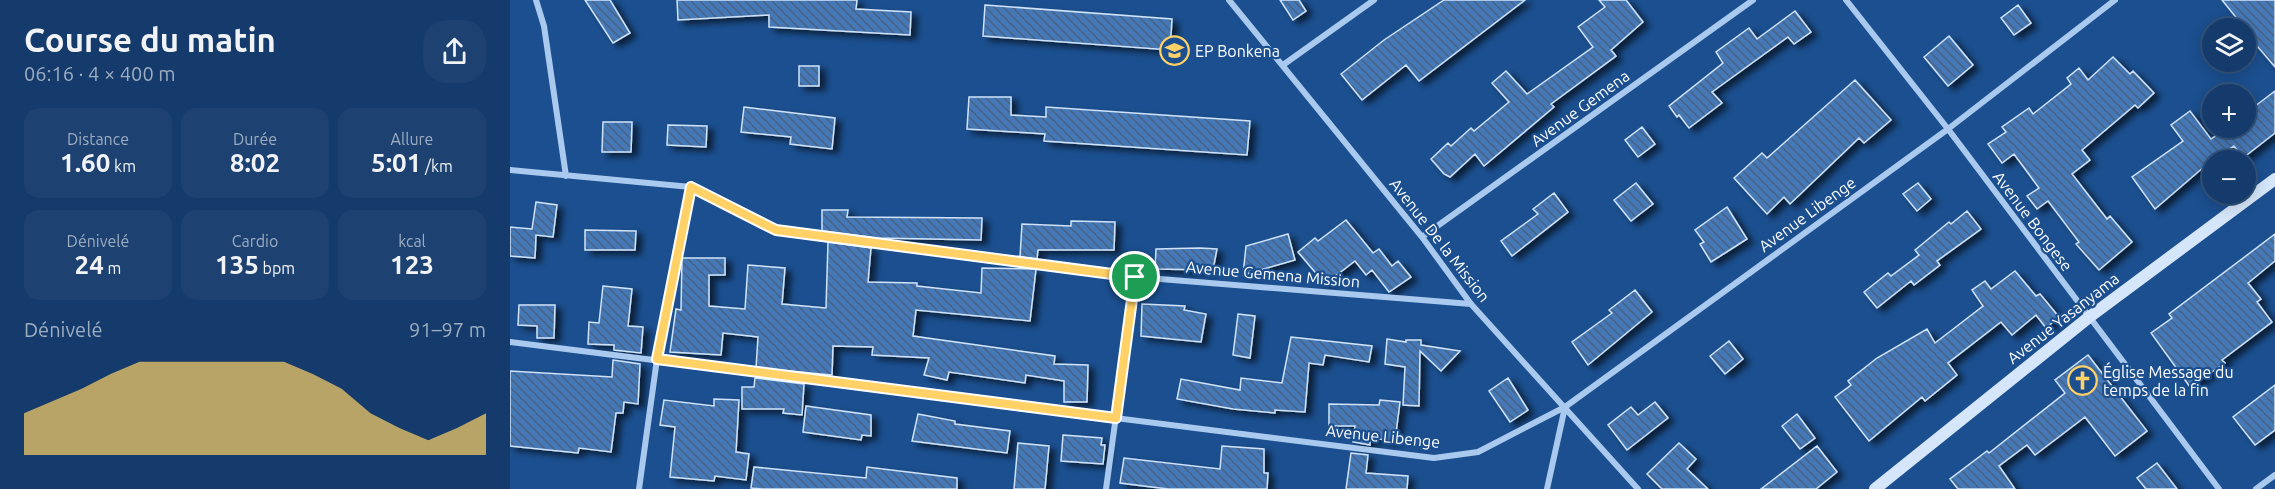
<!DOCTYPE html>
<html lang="fr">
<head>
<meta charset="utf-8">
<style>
  :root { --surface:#143b6b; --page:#1d4271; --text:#f1f3f6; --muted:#9dadc1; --line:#33557e; --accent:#ffd166 }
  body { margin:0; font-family:Ubuntu,sans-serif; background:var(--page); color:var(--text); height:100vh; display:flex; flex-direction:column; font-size:22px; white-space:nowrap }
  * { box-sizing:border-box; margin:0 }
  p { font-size:20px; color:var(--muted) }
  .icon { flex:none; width:33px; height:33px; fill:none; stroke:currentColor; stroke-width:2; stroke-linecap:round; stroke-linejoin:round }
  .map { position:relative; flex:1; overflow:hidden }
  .panel { display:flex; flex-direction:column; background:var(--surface); width:510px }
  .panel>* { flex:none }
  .tools { position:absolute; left:1692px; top:18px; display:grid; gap:12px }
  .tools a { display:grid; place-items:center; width:54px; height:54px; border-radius:50%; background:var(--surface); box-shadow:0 3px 15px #0003,0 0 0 2px var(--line); font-size:30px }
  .pin { position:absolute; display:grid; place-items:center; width:51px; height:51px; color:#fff; margin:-26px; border:3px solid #fff; border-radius:50%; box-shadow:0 2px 6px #0007 }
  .round { display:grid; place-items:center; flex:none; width:63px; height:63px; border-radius:24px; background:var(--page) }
  .summary { display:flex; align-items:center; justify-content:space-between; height:102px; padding:0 24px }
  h1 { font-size:33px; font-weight:600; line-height:45px }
  .metrics { display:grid; grid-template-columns:repeat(3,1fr); gap:9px; height:102px; padding:6px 24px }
  .metrics div { display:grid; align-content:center; border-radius:15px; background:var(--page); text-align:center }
  .metrics b { font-size:26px; font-weight:600 }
  .metrics small { font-size:16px; font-weight:400 }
  .metrics p { font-size:16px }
  .chart { height:168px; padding:12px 24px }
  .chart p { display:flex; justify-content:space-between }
  .chart svg { width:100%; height:108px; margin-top:6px; fill:var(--accent); opacity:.7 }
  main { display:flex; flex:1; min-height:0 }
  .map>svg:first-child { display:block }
</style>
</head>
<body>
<main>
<section class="panel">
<div class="summary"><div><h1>Course du matin</h1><p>06:16 · 4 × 400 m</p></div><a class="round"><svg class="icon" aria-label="share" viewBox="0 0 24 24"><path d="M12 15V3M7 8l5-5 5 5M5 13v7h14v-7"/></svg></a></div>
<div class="metrics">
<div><p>Distance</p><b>1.60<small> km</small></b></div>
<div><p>Durée</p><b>8:02</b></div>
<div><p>Allure</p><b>5:01<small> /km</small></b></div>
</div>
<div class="metrics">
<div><p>Dénivelé</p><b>24<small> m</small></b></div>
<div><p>Cardio</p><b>135<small> bpm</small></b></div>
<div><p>kcal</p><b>123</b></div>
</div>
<div class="chart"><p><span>Dénivelé</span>91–97 m</p>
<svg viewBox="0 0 160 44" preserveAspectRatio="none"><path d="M0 44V27L10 22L20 17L30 11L40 6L50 6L60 6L70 6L80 6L90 6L100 11L110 17L120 27L130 33L140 38L150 33L160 27V44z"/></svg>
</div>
</section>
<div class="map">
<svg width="1765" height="489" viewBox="0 0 1765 489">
  <defs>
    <pattern id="building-back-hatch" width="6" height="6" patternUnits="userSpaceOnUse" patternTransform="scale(1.5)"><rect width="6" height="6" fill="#4478b7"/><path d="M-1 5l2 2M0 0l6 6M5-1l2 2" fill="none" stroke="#486282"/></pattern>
    <filter id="shadow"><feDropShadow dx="6" dy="4" stdDeviation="3" flood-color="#0009"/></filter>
  </defs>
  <rect width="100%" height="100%" fill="#1b4f8f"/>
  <path fill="url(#building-back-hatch)" stroke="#cfe3fa" stroke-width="1.5" filter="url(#shadow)" d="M75,0h25l20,33 -17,10z
    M167,0h180l-1,9 55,3 -1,23 -141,-8v-12l-91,5z
    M770,0h19l7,11 -13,9z
    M934,0h81l-106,81 -13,-16 -44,35 -21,-26 43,-34z
    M1089,0h27l17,22 -32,28 5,6 -65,48 3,3 -70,59 -9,-12 -25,23 -6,-3 -13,-15 17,-16 3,3 20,-18 3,3 35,-29 -17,-19 14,-12 21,23 66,-47 -15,-20 27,-20z
    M1712,0h53v67l-29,-34v-5h-5l2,-2z
    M475,5l187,14 -2,31 -187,-14z
    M1508,5l13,18 -17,12 -13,-17z
    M1285,11l16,21 -17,12 -6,-7 -76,55 10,11 -33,25 -10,-13 -2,2 -8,-11 54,-43 -7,-11 33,-24 8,11z
    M1439,36l24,29 -25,21 -24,-29z
    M1603,57l17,17 3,-3 21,22 -16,15 -3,-3 -53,45 8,10 -18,14 35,45 3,-3 22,26 -33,28 -23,-26 3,-2 -31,-41 -11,8 -10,-13 12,-8 -25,-34 -12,9 -14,-19 18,-12 -4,-5 27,-19 4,6 38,-30 -4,-6 12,-10 9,12z
    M289,66h20v20h-20z
    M1345,80l36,40 -27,23 -5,-5 -69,66 -6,-7 -17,17 -33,-36 28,-25 5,5z
    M1765,91v42l-32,25 -9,-12 -22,14 -57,49 -23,-32 51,-36 -12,-16 19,-14 21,28 16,-11h19v-15z
    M459,97h42v18l35,2v-10l204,14 -3,34 -203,-14 1,-7 -78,-5z
    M234,107l91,11 -3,31 -42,-5 1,-7 -50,-5z
    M93,122h29l-1,30h-29z
    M158,125l39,1 -1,21 -39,-2z
    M1132,127l13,17 -17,13 -13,-17z
    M1126,183l17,21 -22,17 -17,-21z
    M1408,183l13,16 -14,12 -14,-17z
    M1044,193l14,19 -56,44 -11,-15 37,-27 -5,-5z
    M26,202l21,3 -4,32 -17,-2 -1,23 -25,-2v-29l22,2z
    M1217,207l20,32 -36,23 -11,-18 4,-2 -9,-12z
    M312,210h26l-1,7 135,1 -1,22 -104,-2 -55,-7z
    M1457,211l14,18 -44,32 3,4 -26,20 -3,-4 -34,27 -13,-16 24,-19 3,3 28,-21 -4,-5 34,-28 2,2z
    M836,220l27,33 6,-4 13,17 6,-5 13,16 -22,15 -17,-22 -6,5 -11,-14 -30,23 -27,-32 17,-14 3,3z
    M561,221l44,1 -1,28h-76l-1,9 -17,-2 2,-33 49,2z
    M75,230l51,1 -1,19h-50z
    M778,234l7,26 -52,15 3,-29z
    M1765,234v27l-27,22 13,16 -4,3 15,20 -50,38 3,3 -35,24 -39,-54 21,-15 -3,-4z
    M318,242l43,6 -3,34 49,1v3l64,7 1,-25 54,1 -6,52 -114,-11 -3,26 142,20 -1,8 34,1 -1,37h-23v-21l-38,-6 -1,8 -76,-11 -2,8 -23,-5 5,-17 -57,-3 1,-8 -40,-1 -1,29 -76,-7 2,-31 -35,-4 -2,22 -51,-3 6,-43 5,1 1,-52h43v17h-16v31l36,3 3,-44 37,3 -3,36 44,4z
    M690,248l17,1 -4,21 -58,-1 1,-20z
    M1505,271l21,25 4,-2 19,23 -13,11 -10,-13 -24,20 -11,-13 -53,41 9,12 -32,26 -3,-4 -53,44 -34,-44 16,-12 -3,-4 29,-23 50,-29 8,14 48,-37 -11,-16 13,-9 6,8z
    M93,286l29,3 -4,37 15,1 -2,26 -27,-3v-5l-26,-1 1,-22 10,1z
    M1125,290l17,22 -64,53 -16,-23 40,-29 -3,-3z
    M632,304l43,2 -1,4 22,4 -5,28 -60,-6z
    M9,305h36l-1,33h-17v-12l-19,-1z
    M728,314l17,2 -5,42 -17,-3z
    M781,337l81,9 -3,16 -44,-7 -2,10 -14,-2 -4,49 -30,-2v3l-42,-4 -56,-10 4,-20 59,11 1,-12 41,5z
    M877,339l19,3v-2h15v5l39,6 -19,20 -21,-20 -1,55 -16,-1 2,-38 -20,-3z
    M1219,341l14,18 -18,15 -15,-18z
    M1578,355l59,76 -32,25 -30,-39 -50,38 -8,-10 -28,21 16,23h-57l-8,-10 37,-28 2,2 76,-60 -10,-13z
    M103,360l27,4 -2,40 -14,-2 -1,11h-7l-5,39 -32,-4 -1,5 -68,-7v-75l102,6z
    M245,378l49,6 -2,31 -19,-2 1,-4h-42v-22h12z
    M998,378l20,32 -18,12 -21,-31z
    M1765,385v45l-20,15 -22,-28z
    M204,399l25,1 -3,52 13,2 -3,26 -31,-4 -1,5 -44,-4 5,-50 -15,-2 4,-25 50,6z
    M870,400l20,2 -5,39 -25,-3v7l-17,-3 2,-16h-26v-22l50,1z
    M1145,402l13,16 -41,32 -19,-25 23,-18 7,8z
    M296,406l65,9v21l-9,-1 -1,5 -58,-8z
    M408,414l37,7v3l55,7 -3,22 -95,-12z
    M1287,414l18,24 -15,11 -18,-23z
    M553,435l39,3 -1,7h4l-2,19 -42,-3z
    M508,443l31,3 -4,43h-31z
    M1169,443l17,16 -9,10 21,20h-46l-15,-15z
    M712,446l42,3v24h4l-1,16h-99l-48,-6 4,-25 96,11z
    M1307,446l20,26 -21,17h-55z
    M841,453l17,2 -2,18 42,3 -1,13h-61z
    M1647,463l20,26h-31l-9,-11z
    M244,467l112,11 1,-11 90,11v11h-195l-11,-1z"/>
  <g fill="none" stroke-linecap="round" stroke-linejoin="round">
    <path stroke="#a9c9ee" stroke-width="6" d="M26,0l8,26 22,150
      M719,0l193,237 49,67 167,185
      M1336,0l102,129 271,360
      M773,65l91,-65
      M0,170l181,17 85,43 359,47 336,27
      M912,237l331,-237
      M0,342l924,116 44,-6 87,-45 383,-278 167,-129
      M129,489l18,-130 34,-172
      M596,489l29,-212
      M1037,489l18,-82
      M1746,489l19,-14"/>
    <path stroke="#d6e6fa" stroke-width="12" d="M1365,489l213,-171 187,-139"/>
  </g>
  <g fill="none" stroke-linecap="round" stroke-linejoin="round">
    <defs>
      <path id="route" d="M181,187l85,43 359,47 -19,141 -459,-59z"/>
    </defs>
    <use href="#route" stroke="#fff" stroke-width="12"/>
    <use href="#route" stroke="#ffd166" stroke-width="8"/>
  </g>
  <defs>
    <symbol id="school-ring" viewBox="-11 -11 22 22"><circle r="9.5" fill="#1b4f8f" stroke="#ffd166" stroke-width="1.5"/><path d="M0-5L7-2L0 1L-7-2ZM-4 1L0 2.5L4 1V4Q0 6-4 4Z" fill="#ffd166"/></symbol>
    <symbol id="church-ring" viewBox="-11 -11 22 22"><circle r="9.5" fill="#1b4f8f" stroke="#ffd166" stroke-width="1.5"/><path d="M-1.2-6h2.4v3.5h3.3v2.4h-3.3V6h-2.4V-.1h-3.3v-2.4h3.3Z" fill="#ffd166"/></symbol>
  </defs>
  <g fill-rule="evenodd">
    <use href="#school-ring" x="648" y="34" width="33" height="33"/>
    <use href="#church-ring" x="1556" y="364" width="33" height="33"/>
  </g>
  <g text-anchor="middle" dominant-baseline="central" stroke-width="4.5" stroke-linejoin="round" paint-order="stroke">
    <g font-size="16" fill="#fff" stroke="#1b4f8f" text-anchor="start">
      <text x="685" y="51">EP Bonkena</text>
      <text x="1593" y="372">Église Message du<tspan x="1593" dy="18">temps de la fin</tspan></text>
    </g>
    <g font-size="16" fill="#fff" stroke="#1b4f8f">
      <text transform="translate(1070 108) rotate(-36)">Avenue Gemena</text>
      <text transform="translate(1297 214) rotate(-36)">Avenue Libenge</text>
      <text transform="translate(1523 221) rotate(53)">Avenue Bongese</text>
      <text transform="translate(930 240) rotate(52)">Avenue De la Mission</text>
      <text transform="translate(763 274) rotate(5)">Avenue Gemena Mission</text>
      <text transform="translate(1553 318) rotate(-38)">Avenue Yasanyama</text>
      <text transform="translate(873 436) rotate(6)">Avenue Libenge</text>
    </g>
  </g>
</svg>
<div class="tools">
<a><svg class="icon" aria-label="layers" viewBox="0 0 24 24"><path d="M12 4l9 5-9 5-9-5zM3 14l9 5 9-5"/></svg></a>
<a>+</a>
<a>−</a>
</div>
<div class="pin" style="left:625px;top:277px;background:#1e9e55"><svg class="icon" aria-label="arrive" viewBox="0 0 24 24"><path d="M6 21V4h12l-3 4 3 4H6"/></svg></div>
</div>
</main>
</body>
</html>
